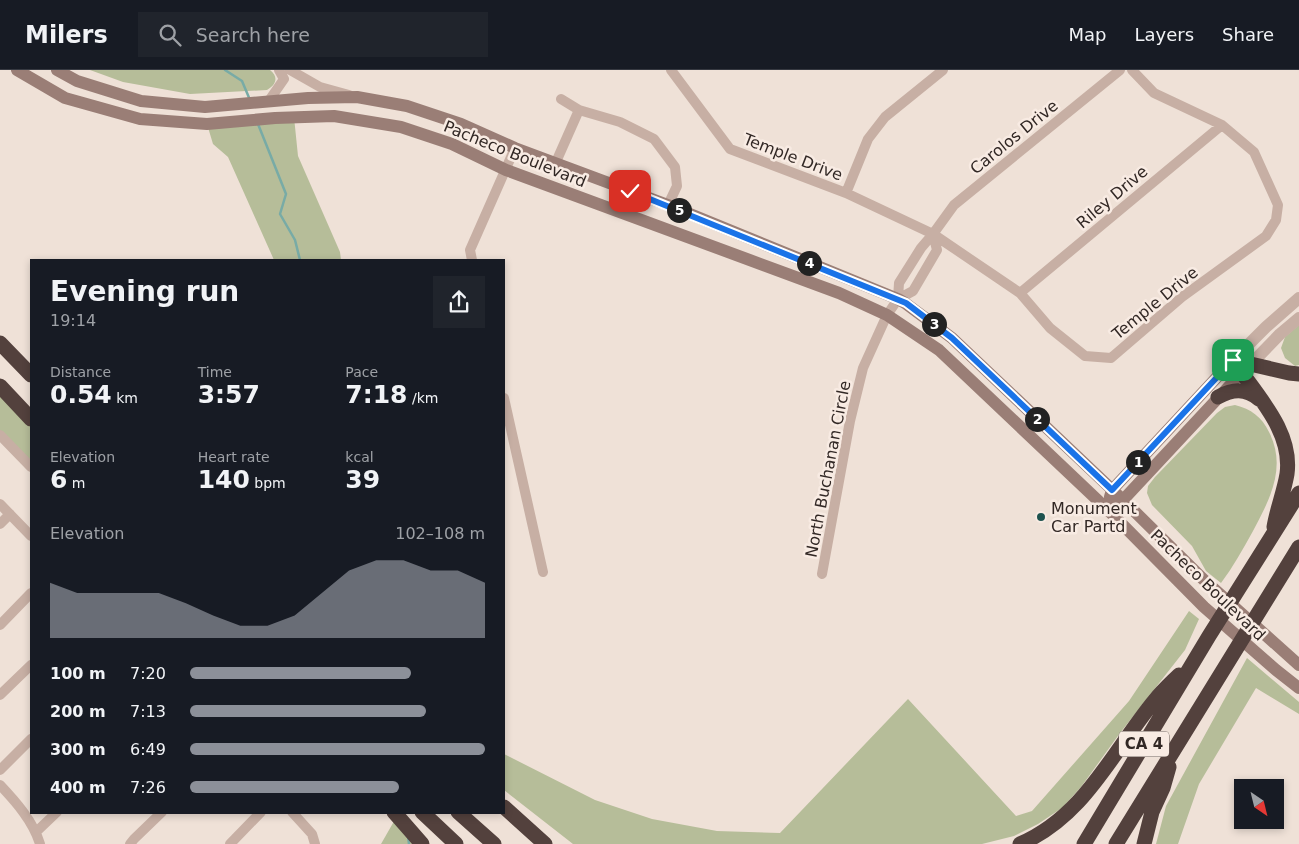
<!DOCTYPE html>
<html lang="en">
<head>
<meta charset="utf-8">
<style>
  :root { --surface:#171b24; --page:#20242c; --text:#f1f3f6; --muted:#9ea1a6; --line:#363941; --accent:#8c9099 }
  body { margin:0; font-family:"DejaVu Sans",sans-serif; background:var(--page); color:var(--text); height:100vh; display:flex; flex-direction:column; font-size:19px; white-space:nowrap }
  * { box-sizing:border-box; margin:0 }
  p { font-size:16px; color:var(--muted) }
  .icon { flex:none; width:28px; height:28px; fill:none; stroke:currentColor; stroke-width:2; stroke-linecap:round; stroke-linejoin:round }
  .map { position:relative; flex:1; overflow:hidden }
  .side { position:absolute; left:30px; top:189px; width:475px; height:555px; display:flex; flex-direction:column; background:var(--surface); border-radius:0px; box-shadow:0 2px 8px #0003 }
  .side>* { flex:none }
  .needle { width:32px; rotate:145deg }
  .fabs { position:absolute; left:1234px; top:709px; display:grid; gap:10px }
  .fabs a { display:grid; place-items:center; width:50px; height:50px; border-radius:0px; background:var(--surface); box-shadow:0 2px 8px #0003; font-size:25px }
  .pin { position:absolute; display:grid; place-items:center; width:42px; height:42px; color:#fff; margin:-21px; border-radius:10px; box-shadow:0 2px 8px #0006 }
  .km { position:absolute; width:25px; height:25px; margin:-12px; border-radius:50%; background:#222; color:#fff; font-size:14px; line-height:25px; text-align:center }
  .round { display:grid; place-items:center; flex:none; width:52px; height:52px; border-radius:0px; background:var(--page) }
  .summary { display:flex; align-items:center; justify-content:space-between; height:85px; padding:0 20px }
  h1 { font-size:28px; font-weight:600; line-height:38px }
  .figures { display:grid; grid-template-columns:repeat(3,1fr); gap:8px; height:85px; padding:5px 20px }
  .figures div { display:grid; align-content:center }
  .figures b { font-size:25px; font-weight:600 }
  .figures small { font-size:14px; font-weight:400 }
  .figures p { font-size:14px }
  .chart { height:140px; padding:10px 20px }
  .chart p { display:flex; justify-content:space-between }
  .chart svg { width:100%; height:90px; margin-top:5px; fill:var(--accent); opacity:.7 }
  ul { padding:0 20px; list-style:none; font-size:16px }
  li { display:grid; grid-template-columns:80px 60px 1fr; align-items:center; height:38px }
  li i { height:12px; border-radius:6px; background:var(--accent) }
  header { display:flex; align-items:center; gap:30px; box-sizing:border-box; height:70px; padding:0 25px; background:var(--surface); border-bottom:1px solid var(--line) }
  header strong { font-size:24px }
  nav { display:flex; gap:28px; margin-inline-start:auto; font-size:18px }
  .search { width:350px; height:45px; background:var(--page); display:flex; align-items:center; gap:12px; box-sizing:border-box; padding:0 18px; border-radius:0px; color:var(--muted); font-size:19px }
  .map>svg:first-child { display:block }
</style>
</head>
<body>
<header>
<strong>Milers</strong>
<div class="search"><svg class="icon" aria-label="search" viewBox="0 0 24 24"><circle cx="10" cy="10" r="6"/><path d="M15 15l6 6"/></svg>Search here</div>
<nav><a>Map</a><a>Layers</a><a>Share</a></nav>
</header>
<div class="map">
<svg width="1299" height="774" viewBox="0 0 1299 774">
  <rect width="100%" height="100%" fill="#efe1d7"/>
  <path fill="#b6bd99" d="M90,0h180c9,7 6,15 -3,20l-77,4 -67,-12z
    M294,47l4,39 42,96 1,8h-67l-46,-103 -15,-13 -6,-20z
    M1299,255v40l-4,1 -10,-8 -4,-10 4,-11z
    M0,316l31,33v48l-31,-32z
    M1235,335c16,4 27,12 34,27 18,35 1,67 -16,99 -10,18 -20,36 -32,52l-15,-12 -14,-25 -40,-41 -5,-12 1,-7 7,-9 62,-64 8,-6z
    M1189,541l10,8 -14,31 -65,83 -39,54 -19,21 -24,16 -24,12 -32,8h-409l-69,-54v-36l91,46 57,19 65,12 63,2 128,-134 108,117 16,-5 97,-110z
    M1247,588l52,44v12l-43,-26 -57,96 -21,60h-22l10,-38z
    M397,746l25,28h-41z"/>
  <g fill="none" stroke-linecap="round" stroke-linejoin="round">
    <path stroke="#78aba6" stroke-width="2.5" d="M225,0l17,11 8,19
      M258,54l28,70 -6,20 15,26 5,20
      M408,766l1,8"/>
    <path stroke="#c7afa4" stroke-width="10" d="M290,0l30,17 29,8
      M671,0l59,79 116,44 87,41 87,59 30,35 35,28 26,2 71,-61 84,-61 10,-16 2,-15 -24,-53 -32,-27 -68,-32 -22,-23
      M561,29l18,11 41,12 34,17 21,28 2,19 -9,19
      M268,32l16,-23 -5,-9
      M556,92l23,-52
      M846,123l22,-54 17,-22 58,-47
      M933,164l21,-29 166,-135
      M472,190l-2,-10 45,-102
      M1020,223l202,-168
      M504,328l39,174
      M0,365l31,32
      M0,434l31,32
      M0,454l10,-10
      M822,504l28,-153 13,-53 24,-53 11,-16 15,-8 24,-41 -4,-16 -12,14 -22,35 -1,16
      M0,555l31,-32
      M0,625l31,-30
      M0,700l31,-31
      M0,715c16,17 33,36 40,59
      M292,742l20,22 3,10
      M36,762l21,-20
      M130,774l4,-5 28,-27
      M230,774l31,-32"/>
    <path stroke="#c7afa4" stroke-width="12" d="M1233,290l33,-33 33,-29
      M1251,294l29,-30 19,-16"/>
    <path stroke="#9a7e76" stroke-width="12" d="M17,0l48,28 75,21 67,5 68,-6 59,-2 67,11 51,17 54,26 333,123 48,22 52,35 168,159 97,98 72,63 23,18
      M57,0l20,11 64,20 64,6 103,-9 49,-1 50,9 54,18 54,24 153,57 230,94 7,4 47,35 171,162 81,80 95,85
      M1110,427l2,-7 121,-130
      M1116,434l7,-4 124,-133"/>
    <path stroke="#53413d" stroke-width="15" d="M0,273l31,32
      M1233,290c22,34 60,70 54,114 -3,18 -10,35 -13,53
      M1233,290l56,13 10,1
      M0,316l31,33
      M1218,327c15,-8 27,-9 41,2
      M504,737l41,37
      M394,742l28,32
      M422,742l34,32
      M458,742l36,32
      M1020,774c65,-28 92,-92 135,-144 7,-9 16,-17 24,-25
      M1084,774l125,-208 90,-143
      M1116,774l183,-297
      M1144,774l8,-32 11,-24 6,-21"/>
  </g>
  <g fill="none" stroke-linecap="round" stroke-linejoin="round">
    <defs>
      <path id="route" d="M630,121l276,112 46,35 160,152 121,-130"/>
    </defs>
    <use href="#route" stroke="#fff" stroke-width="10"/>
    <use href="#route" stroke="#1a73e8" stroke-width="6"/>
  </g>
  <circle fill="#1d524e" stroke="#f8ebe3" stroke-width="2" cx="1041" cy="447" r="5"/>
  <g text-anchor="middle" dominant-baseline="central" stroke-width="5" stroke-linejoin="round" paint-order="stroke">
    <rect fill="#f8ebe3" stroke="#6d625e" stroke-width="1" x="1119" y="661.5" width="50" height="25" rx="4"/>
    <g font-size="15" font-weight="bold" fill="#322825">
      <text x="1144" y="674">CA 4</text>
    </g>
    <g font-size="16" fill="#322825" stroke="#f8ebe3">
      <text transform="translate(1014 67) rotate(-39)">Carolos Drive</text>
      <text transform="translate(515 84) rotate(22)">Pacheco Boulevard</text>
      <text transform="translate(793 87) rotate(21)">Temple Drive</text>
      <text transform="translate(1112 127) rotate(-40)">Riley Drive</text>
      <text transform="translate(1155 233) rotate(-39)">Temple Drive</text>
      <text transform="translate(828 399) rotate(-79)">North Buchanan Circle</text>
      <text transform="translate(1208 515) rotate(44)">Pacheco Boulevard</text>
    </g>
    <g font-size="16" fill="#322825" stroke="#f8ebe3" text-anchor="start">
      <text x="1051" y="438">Monument<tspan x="1051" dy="18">Car Partd</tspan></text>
    </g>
  </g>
</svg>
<div class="fabs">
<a><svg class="needle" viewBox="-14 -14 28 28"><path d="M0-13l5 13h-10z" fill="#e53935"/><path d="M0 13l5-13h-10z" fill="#9ea1a6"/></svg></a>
</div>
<div class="pin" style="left:1233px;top:290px;background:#1e9e55"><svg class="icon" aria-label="arrive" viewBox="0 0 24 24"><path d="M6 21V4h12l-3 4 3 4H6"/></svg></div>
<div class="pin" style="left:630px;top:121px;background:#d93025"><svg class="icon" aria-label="check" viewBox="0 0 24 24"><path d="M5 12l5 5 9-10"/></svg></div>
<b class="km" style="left:1138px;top:392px">1</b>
<b class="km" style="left:1037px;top:349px">2</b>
<b class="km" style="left:934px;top:254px">3</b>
<b class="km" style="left:809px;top:193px">4</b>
<b class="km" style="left:679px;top:140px">5</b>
<section class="side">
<div class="summary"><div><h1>Evening run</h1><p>19:14</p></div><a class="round"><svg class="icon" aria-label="share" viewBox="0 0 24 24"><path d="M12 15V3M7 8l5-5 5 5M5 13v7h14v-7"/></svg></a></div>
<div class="figures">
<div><p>Distance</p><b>0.54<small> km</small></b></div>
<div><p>Time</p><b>3:57</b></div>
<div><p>Pace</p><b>7:18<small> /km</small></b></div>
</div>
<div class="figures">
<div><p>Elevation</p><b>6<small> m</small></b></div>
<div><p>Heart rate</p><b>140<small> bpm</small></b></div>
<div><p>kcal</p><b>39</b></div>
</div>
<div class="chart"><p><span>Elevation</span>102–108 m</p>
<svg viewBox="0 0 160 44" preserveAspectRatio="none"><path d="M0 44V17L10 22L20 22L30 22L40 22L50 27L60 33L70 38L80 38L90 33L100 22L110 11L120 6L130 6L140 11L150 11L160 17V44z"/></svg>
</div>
<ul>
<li><b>100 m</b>7:20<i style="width:75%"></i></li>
<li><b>200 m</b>7:13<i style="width:80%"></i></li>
<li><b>300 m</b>6:49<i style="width:100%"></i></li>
<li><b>400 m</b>7:26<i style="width:71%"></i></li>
</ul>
</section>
</div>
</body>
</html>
